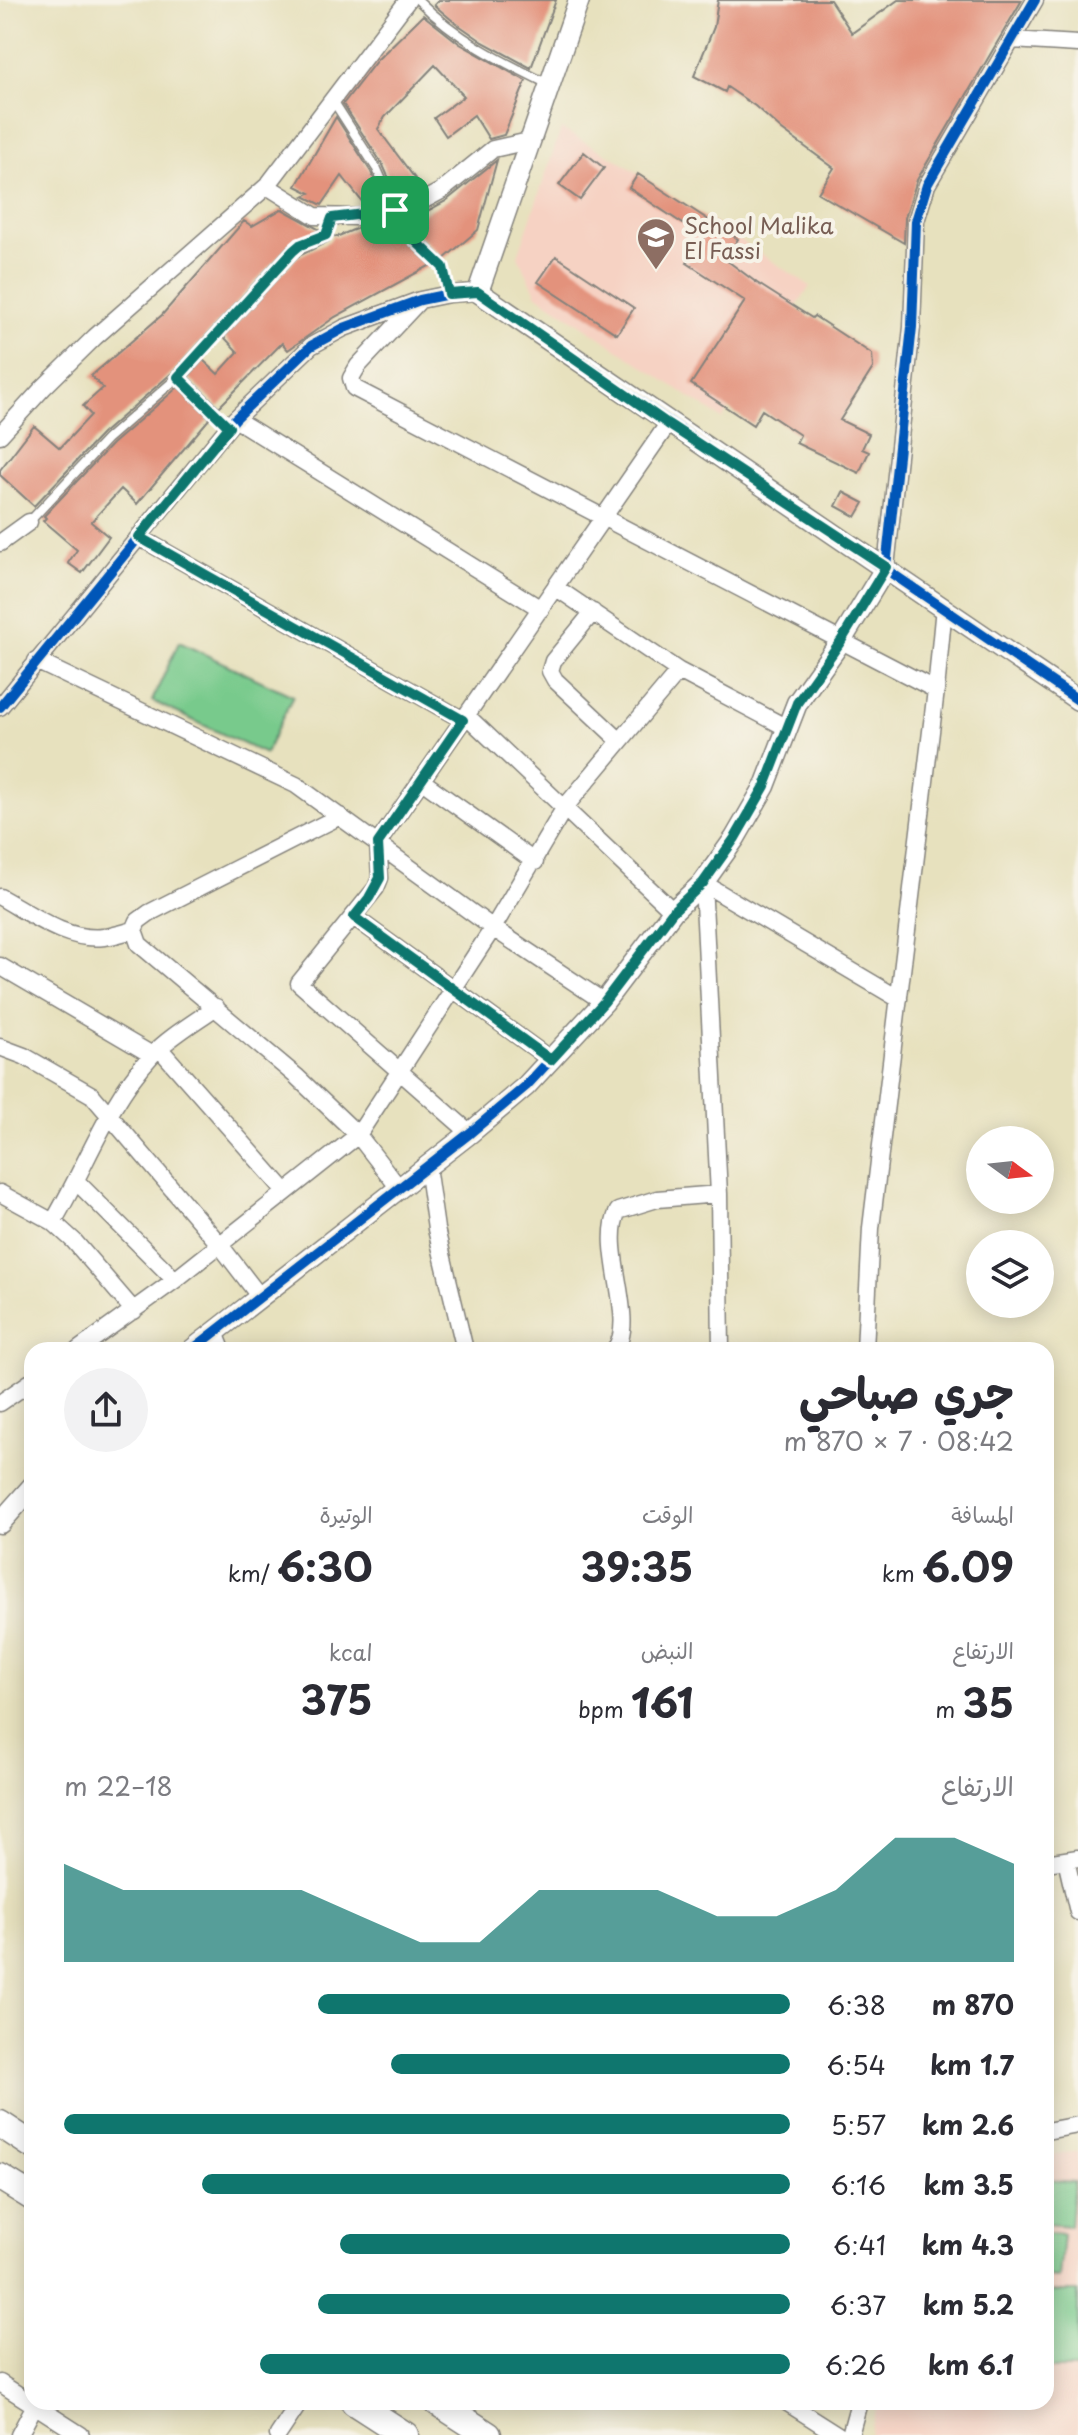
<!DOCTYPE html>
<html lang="ar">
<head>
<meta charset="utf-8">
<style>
  :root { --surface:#fff; --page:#f2f2f3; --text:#2b2b33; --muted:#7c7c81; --accent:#0f766e }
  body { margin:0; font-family:"Playpen Sans","Playpen Sans Arabic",sans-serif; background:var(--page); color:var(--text); direction:rtl; height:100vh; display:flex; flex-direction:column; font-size:30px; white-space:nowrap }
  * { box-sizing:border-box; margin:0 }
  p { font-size:26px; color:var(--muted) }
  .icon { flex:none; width:44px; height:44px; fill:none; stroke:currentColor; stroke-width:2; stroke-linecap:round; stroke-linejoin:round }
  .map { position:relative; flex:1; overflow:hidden; direction:ltr }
  .details { position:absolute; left:24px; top:1342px; width:1030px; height:1068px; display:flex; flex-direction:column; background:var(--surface); border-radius:24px; box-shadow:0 4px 20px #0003; direction:rtl }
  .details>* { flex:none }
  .needle { width:52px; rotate:105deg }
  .fabs { position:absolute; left:966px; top:1126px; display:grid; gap:16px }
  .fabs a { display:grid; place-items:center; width:88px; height:88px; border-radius:50%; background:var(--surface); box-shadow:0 4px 20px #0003; font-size:40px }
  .pin { position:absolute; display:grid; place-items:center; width:68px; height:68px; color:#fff; margin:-34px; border-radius:16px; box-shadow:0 4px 12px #0006 }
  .round { display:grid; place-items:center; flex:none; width:84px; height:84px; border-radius:42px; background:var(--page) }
  .headline { display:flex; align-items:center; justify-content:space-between; height:136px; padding:0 40px }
  h1 { font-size:44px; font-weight:700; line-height:60px }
  .stats { display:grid; grid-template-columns:repeat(3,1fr); gap:12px; height:136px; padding:8px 40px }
  .stats div { display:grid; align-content:center }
  .stats b { font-size:40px; font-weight:700 }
  .stats small { font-size:22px; font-weight:400 }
  .stats p { font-size:22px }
  .chart { height:224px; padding:16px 40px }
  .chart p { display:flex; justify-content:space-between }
  .chart svg { width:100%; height:144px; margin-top:8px; fill:var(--accent); opacity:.7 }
  ul { padding:0 40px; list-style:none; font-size:26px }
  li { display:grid; grid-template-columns:128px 96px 1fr; align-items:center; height:60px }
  li i { height:20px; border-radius:10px; background:var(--accent) }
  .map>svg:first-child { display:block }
</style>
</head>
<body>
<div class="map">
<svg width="1078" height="2435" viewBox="0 0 1078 2435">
  <rect width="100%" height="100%" fill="#f7f3e8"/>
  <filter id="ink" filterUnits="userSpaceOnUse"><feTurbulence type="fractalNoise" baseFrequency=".0125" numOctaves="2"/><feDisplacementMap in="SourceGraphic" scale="16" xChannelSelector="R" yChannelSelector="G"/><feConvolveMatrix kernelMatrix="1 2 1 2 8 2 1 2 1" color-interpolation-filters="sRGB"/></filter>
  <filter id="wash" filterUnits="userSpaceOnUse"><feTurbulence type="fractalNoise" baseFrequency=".006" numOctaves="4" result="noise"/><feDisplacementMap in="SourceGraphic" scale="32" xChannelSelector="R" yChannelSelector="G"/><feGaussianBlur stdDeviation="1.8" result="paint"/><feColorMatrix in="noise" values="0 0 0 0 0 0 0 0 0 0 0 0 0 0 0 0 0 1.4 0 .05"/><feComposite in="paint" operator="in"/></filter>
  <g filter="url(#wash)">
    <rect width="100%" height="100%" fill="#e7e1be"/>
    <path fill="#f6d2c3" d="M561,129l57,31 72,48 -4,7 28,8 96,63 -88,133 -185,-124 -19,-39z
      M1078,2151v284h-208l8,-33h168v-245z"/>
    <path fill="#78ca8c" stroke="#4d7664" stroke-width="2" d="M179,642l114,54 -28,58 -113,-53z
      M1046,2180l28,2 -4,44 -24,-2z
      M1046,2233l17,1 -4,44 -13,-1z
      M1046,2292h32v77h-32z"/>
    <g id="blocks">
      <path fill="#e3927b" d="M439,0h117l-25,68 -48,-26 -30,-21 -19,-16z
        M718,0h112l22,33 46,-33h124l-105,180 -12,38 -1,25 -86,-50 16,-25 -52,-38 -27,-24 -28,-19 -2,5 -31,-16 20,-49z
        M423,15l37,29 66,37 -22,54 -15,4 -15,-24 -28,21 -12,-18 30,-22 -29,-31 -50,52 -7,12 44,59 -26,7 -13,-30 -40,-61 34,-44z
        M336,117l35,55 12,27 -19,5 -22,-28 -20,29 -18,-9 6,-3 -14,-7z
        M584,152l20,16 -24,32 -21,-15z
        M497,160l-19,70 -34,29 -34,-33 -3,-8 13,-3 26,-14z
        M638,174l100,65 -13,20 32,24 55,35 2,-2 58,38 1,14 -33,52 29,14 -7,15 7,3 -10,21 -63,-30 4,-8 -38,-25 -9,15 -62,-41 54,-83 -58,-38 17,-25 -75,-50z
        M282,209l38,21 -32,16 -115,126 -71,62 -68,72 -34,-31v-5l34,-44 26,22 31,-33 -8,-9 20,-18 -12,-12 71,-61 82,-94 8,5z
        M393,222l6,13 32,30 -96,52 -47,33 -6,-7 -63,64 -31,-30 15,-17 15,14 20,-22 -14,-15 73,-80 32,-16 4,-6 3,2 22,-9 12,11z
        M556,256l78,52 -17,26 -79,-52z
        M178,387l32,31 -73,86 -16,-15 -30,33 18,15 -27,36 -14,-10 9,-13 -34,-29 3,-3 -2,-2 68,-72z
        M843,492l21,11 -8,14 -20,-11z"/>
    </g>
  </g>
  <g filter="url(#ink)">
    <use href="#blocks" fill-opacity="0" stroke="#84827c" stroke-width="2"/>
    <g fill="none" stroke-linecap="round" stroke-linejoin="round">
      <defs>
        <path id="service" d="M418,0c40,40 81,60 130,84
          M332,99l45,70 27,61 39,37 6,27
          M178,377l51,50
          M29,522l78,-83 71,-62 115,-126 33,-16 6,-17"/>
        <path id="minor" d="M1012,40l66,4
          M267,186l48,30 41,1 39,-7 20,-5 26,-14 52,-42 36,-8
          M420,300l-62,66 -7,12 3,10 582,302
          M235,419l306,190
          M0,435l43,-47 52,-51 172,-151 141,-186
          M139,537l324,183
          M0,543l29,-21
          M886,567l26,-240 4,-106 11,-36 108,-185
          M555,587l124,84 108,57
          M593,612l-40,49 -3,10 5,9 65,61
          M36,661l260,124 197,143 111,74
          M0,707l235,-288 76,-73 33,-18 76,-28 29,-6 29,-2
          M467,716l206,195
          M422,781l113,81
          M340,816l-191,97 -11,8 -4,9 5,14 157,132 62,59 41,53
          M703,883l16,311 2,156
          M703,883l196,116
          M0,897c31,17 67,45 104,40 10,-1 21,-5 30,-7
          M354,917l197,143
          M0,966l152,89
          M0,1047l24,9 68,39 128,150 40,52
          M160,1049l126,143
          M470,1133l-171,-150 77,-95 4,-10 -2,-35 290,-419
          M427,1166l9,63 29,121
          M77,1182l98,98
          M0,1193l53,29 21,19 60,70
          M53,1222c33,-55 54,-118 98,-166 18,-19 44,-34 65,-49
          M215,1332l7,18
          M78,1350l97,-70 183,-145 135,-207 72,-121 114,-136
          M614,1350c25,-27 -15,-102 4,-139l39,-12 62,-5
          M865,1350l6,-122 65,-538 8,-83
          M0,1403l32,-22
          M1066,1860l12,52
          M1046,1863l32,-5
          M1046,2131l32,-6
          M0,2383l81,52
          M786,2402l52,33
          M19,2435l16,-30
          M278,2435l22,-33
          M850,2435l9,-33"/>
        <path id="tertiary" d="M579,0l-101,292 600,408
          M192,1350l278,-217 56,-47 78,-84 69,-91 30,-28 32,-45 30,-52 32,-83 44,-62 45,-74
          M0,1523l32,-36"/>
        <path id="primary" d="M0,2124l32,21
          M0,2177l32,20
          M354,2402l51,33
          M437,2402l51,33"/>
      </defs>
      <use href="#service" stroke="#84827c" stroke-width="11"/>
      <use href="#minor" stroke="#84827c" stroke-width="19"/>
      <use href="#tertiary" stroke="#84827c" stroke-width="23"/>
      <use href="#primary" stroke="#84827c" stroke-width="29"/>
      <use href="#service" stroke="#fff" stroke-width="8"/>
      <use href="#minor" stroke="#fff" stroke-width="16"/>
      <use href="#tertiary" stroke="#fff" stroke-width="20"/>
      <use href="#primary" stroke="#fff" stroke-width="26"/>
      <defs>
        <path id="cycleway" d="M0,707l235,-288 76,-73 33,-18 76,-28 29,-6 29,-2 600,408
          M192,1350l278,-217 56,-47 78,-84 69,-91 30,-28 49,-71 26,-58 19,-51 44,-62 45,-74 26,-240 4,-106 11,-36 108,-185"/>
      </defs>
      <use href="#cycleway" stroke="#f7f3e8" stroke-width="15"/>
      <use href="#cycleway" stroke="#0057b8" stroke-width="10"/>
    </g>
  </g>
  <g fill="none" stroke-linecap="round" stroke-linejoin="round" filter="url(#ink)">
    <defs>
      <path id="route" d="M395,210l9,20 39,37 6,27 29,-2 190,132 218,143 -45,74 -44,62 -32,83 -30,52 -32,45 -30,28 -69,91 -53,58 -197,-143 15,-19 11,-20 -2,-35 85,-123 -324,-183 90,-110 -51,-50 115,-126 7,-6 26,-10 6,-17z"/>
    </defs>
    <use href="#route" stroke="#fff" stroke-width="16"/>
    <use href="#route" stroke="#0f766e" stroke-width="10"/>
  </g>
  <defs>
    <symbol id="school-pin" viewBox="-11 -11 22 30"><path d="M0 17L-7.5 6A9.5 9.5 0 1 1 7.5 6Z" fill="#8d6e63" stroke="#f7f3e8"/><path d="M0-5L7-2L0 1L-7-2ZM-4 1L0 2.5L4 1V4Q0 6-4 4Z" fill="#fff"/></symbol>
  </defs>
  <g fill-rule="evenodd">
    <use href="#school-pin" x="634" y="215" width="44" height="60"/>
  </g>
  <g text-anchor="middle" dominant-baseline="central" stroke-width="8" stroke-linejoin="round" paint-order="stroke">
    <g font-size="22" fill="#785e54" stroke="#f7f3e8" text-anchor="start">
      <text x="684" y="224">School Malika<tspan x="684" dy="25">El Fassi</tspan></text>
    </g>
  </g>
</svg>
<div class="fabs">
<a><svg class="needle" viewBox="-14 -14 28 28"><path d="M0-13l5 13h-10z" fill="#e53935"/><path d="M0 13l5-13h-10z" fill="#7c7c81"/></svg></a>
<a><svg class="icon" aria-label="layers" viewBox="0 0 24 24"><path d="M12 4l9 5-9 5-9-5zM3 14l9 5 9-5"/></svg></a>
</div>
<div class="pin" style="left:395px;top:210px;background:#1e9e55"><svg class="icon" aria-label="arrive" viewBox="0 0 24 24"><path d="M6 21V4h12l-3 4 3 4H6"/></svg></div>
<section class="details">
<div class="headline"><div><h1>جري صباحي</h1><p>08:42 · 7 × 870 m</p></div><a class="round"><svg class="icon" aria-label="share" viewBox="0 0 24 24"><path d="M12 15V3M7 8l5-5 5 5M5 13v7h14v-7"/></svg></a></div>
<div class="stats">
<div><p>المسافة</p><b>6.09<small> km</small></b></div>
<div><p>الوقت</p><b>39:35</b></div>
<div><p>الوتيرة</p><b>6:30<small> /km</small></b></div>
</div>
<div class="stats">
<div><p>الارتفاع</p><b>35<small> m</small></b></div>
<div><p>النبض</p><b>161<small> bpm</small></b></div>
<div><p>kcal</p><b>375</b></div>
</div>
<div class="chart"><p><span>الارتفاع</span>18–22 m</p>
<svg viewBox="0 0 160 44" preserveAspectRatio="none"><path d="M0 44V14L10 22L20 22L30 22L40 22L50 30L60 38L70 38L80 22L90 22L100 22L110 30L120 30L130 22L140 6L150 6L160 14V44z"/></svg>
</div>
<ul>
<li><b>870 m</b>6:38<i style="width:65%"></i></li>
<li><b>1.7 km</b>6:54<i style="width:55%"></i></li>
<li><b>2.6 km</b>5:57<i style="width:100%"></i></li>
<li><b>3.5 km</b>6:16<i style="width:81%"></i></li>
<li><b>4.3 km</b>6:41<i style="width:62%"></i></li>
<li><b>5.2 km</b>6:37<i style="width:65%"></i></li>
<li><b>6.1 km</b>6:26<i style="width:73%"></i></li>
</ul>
</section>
</div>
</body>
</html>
